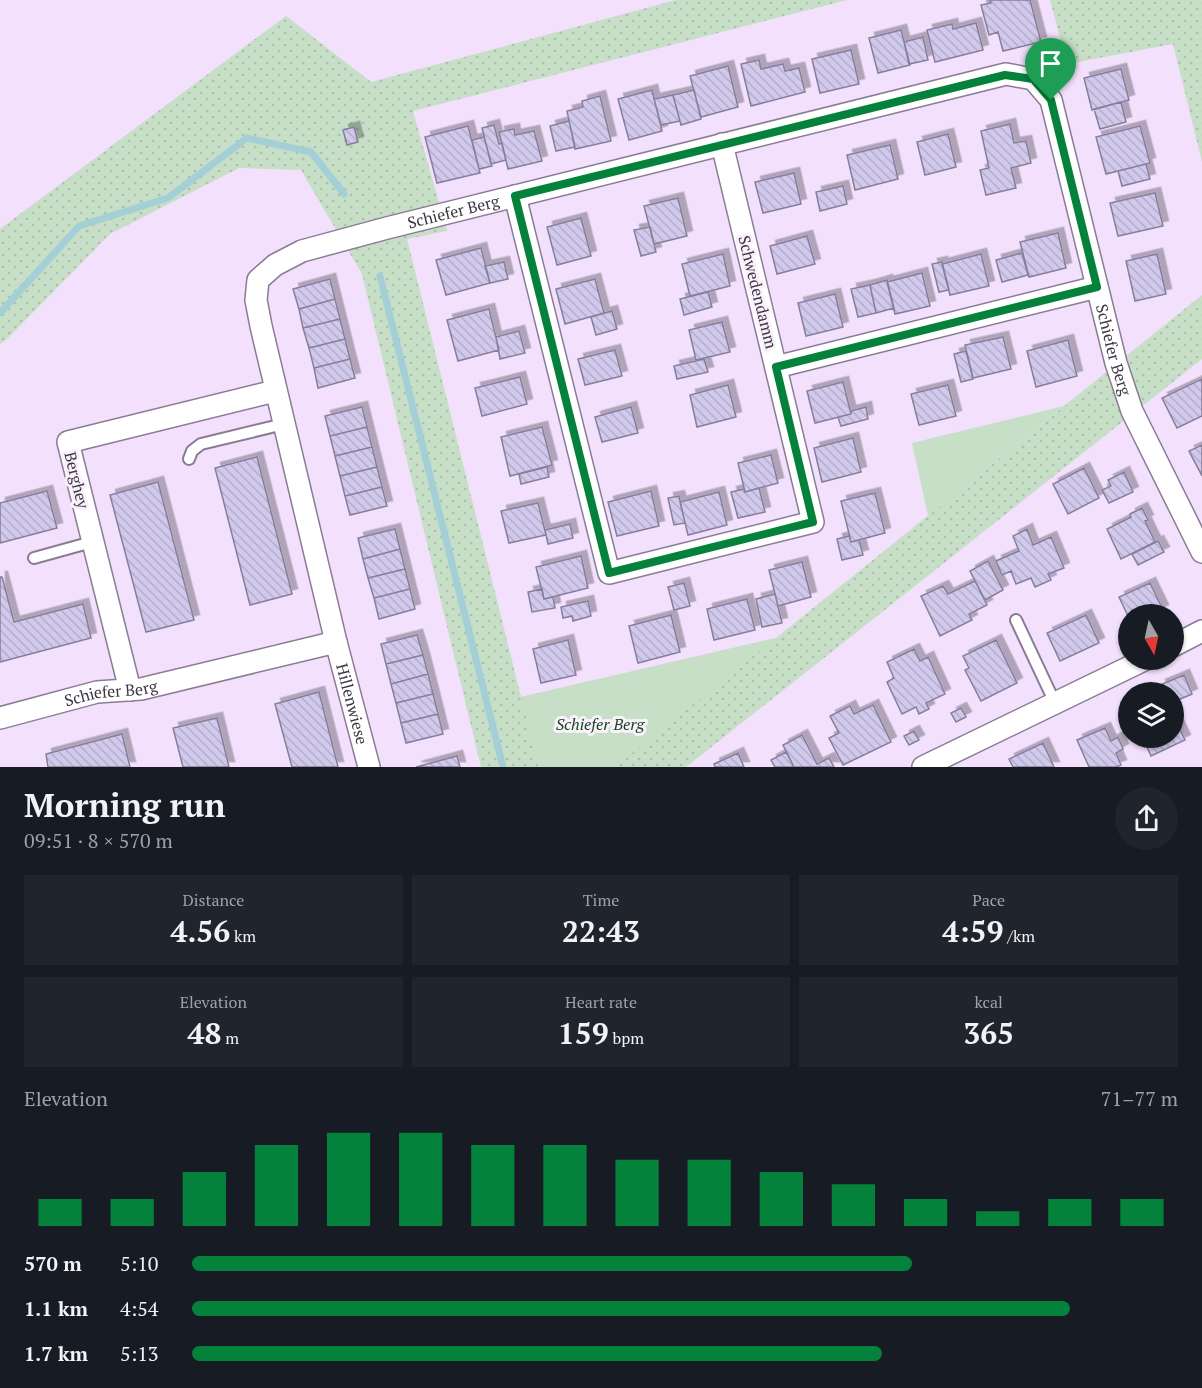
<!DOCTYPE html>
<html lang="en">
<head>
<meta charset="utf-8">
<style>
  :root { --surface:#171b24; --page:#20242c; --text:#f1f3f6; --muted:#9ea1a6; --accent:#04823b }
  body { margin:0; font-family:"PT Serif",serif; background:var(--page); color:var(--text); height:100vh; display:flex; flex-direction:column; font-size:22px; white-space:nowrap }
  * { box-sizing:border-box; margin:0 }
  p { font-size:20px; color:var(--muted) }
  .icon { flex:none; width:33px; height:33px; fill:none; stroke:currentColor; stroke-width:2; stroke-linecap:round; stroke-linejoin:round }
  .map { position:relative; height:767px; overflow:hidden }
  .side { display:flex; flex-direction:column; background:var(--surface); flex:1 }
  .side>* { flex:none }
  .needle { width:39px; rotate:171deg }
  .tools { position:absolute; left:1118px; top:604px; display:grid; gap:12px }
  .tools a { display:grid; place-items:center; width:66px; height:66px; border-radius:50%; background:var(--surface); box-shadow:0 2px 4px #0004; font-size:30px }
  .pin { position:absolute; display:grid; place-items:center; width:51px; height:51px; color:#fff; margin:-62px -26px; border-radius:50% 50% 50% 0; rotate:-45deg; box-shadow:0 0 6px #0007 }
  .pin .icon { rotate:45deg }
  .round { display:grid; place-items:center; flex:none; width:63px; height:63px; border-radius:32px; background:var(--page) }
  .overview { display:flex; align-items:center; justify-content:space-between; height:102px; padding:0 24px }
  h1 { font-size:33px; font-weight:600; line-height:45px }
  .figures { display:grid; grid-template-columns:repeat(3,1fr); gap:9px; height:102px; padding:6px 24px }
  .figures div { display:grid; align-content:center; border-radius:0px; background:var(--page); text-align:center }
  .figures b { font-size:30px; font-weight:600 }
  .figures small { font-size:16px; font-weight:400 }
  .figures p { font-size:16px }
  .chart { height:168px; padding:12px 24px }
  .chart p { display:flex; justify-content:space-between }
  .chart svg { width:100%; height:108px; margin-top:6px; stroke:var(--accent); stroke-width:6 }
  ul { padding:0 24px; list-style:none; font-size:20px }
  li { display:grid; grid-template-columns:96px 72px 1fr; align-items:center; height:45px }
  li i { height:15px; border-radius:8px; background:var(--accent) }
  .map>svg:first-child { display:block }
</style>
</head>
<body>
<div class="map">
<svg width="1202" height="767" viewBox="0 0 1202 767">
  <defs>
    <pattern id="grass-dots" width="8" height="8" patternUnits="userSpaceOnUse" patternTransform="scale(1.5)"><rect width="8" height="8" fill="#c7dfc7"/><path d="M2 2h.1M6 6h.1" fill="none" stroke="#acc0ac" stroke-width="1.8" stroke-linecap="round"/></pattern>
    <pattern id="building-back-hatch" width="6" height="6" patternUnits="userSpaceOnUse" patternTransform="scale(1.5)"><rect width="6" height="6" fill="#d0c9eb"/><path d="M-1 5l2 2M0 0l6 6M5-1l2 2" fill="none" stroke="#b4adcb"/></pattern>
    <filter id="shadow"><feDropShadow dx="5.5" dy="-5.5" stdDeviation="0" flood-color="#0004"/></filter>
  </defs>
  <rect width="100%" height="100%" fill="#f2e0fc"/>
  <path fill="url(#grass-dots)" d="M676,0h171l-434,111 34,120 -40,8 114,458 255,-59 426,-343v64l-516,408h-205l-119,-493 -61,-104 -62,-2 -129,66 -104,106 -6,4v-115l286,-213 85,66z
    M1050,0h152v162l-29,-118 -106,20z"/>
  <path fill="#c7dfc7" d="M1064,406l-136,110 -16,-73z
    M776,638l-161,129h-77l-17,-70z"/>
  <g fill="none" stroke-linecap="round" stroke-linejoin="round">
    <path stroke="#a4cfd7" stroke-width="7" d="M380,276l123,491
      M0,313l79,-87 89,-28 79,-60 64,14 33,42"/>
  </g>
  <path fill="url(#building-back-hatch)" stroke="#857f9b" stroke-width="1.5" filter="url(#shadow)" d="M990,0h40l11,42 -38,9 -5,-19 -9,3 -8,-30 10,-2z
    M976,23l7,27 -48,12 -8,-32 25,-6 1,5z
    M901,30l9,35 -32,8 -9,-35z
    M923,37l5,23 -19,4 -5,-22z
    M851,50l8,34 -39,9 -8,-34z
    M759,60l2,9 22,-5 2,7 14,-3 6,24 -54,14 -10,-42z
    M728,66l10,41 -37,10 -11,-41z
    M1121,69l8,31 -37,10 -8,-32z
    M652,90l10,41 -33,9 -11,-41z
    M694,90l7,29 -20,6 -8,-30z
    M673,95l7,26 -19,4 -7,-26z
    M600,96l11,45 -36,8 -8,-38 16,-4 -1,-6z
    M1121,102l5,20 -26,7 -6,-20z
    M569,121l6,26 -19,4 -6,-25z
    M1010,124l4,19 12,-2 5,22 -20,5 5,20 -30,7 -6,-25 9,-2 -8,-37z
    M494,125l5,19 3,-1 4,17 -15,4 -9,-36z
    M468,126l12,47 -43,10 -12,-46z
    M1140,126l10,37 -44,11 -10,-37z
    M354,127l4,15 -11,3 -4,-15z
    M514,129l1,6 19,-4 8,30 -34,8 -9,-37z
    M948,134l8,33 -31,8 -8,-33z
    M484,137l8,29 -13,3 -7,-29z
    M890,145l8,34 -43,11 -8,-35z
    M1146,164l4,15 -28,7 -4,-15z
    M794,173l7,31 -38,9 -8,-31z
    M843,186l4,18 -27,7 -4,-19z
    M1155,193l8,33 -45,10 -8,-33z
    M678,198l9,38 -33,8 -10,-38z
    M581,218l10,38 -34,9 -10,-38z
    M650,227l6,25 -15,4 -7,-26z
    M1058,233l8,35 -37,9 -9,-35z
    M807,236l8,28 -38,10 -7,-28z
    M481,248l9,35 -44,12 -10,-35z
    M1022,253l6,22 -26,7 -6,-22z
    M723,254l7,32 -40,10 -8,-32z
    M981,254l8,32 -39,9 -8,-31z
    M1157,254l9,40 -31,7 -9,-40z
    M504,262l4,17 -18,4 -5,-17z
    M942,262l7,28 -10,2 -7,-28z
    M922,273l8,33 -35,8 -8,-32z
    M330,279l5,20 -36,10 -6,-20z
    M595,279l9,34 -39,11 -9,-35z
    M887,280l7,28 -18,5 -6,-28z
    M870,285l6,28 -18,4 -7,-28z
    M708,292l4,15 -28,8 -4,-16z
    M835,294l8,33 -37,9 -8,-33z
    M335,299l5,20 -37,9 -4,-19z
    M489,309l10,41 -41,11 -11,-41z
    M612,311l5,18 -21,6 -5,-18z
    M340,319l5,20 -36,9 -6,-20z
    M722,322l8,30 -34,8 -7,-30z
    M519,331l6,22 -25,6 -4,-22z
    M1003,337l8,32 -38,9 -8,-33z
    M345,339l5,20 -36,9 -5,-20z
    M1068,340l9,36 -41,11 -9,-36z
    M615,350l7,26 -37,9 -7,-26z
    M966,351l7,28 -12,3 -7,-28z
    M350,359l5,19 -37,10 -4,-20z
    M704,359l4,13 -31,7 -3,-13z
    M520,377l7,27 -45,12 -7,-28z
    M1202,379v37l-25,12 -15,-30z
    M843,382l8,32 -36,9 -8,-32z
    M728,385l8,32 -39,10 -7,-32z
    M948,385l8,31 -37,9 -8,-31z
    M362,407l5,20 -37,9 -5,-20z
    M631,407l7,26 -36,9 -7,-25z
    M866,407l2,12 -27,7 -3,-9 13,-3v-3z
    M367,427l5,20 -37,9 -5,-20z
    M542,427l10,38 -42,11 -9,-39z
    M853,438l8,34 -39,10 -8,-34z
    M1202,445v31l-13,-25z
    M372,447l5,20 -37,9 -5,-20z
    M771,455l7,28 -33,9 -7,-29z
    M257,457l35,137 -42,11 -35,-137z
    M377,467l5,20 -37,9 -5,-20z
    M547,467l2,10 -28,7 -2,-10z
    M1084,468l15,30 -31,16 -15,-30z
    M1124,472l9,20 -24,11 -7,-13 9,-4 -3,-6z
    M158,482l36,138 -48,12 -36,-137z
    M382,487l5,19 -37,9 -5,-19z
    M759,488l6,24 -27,6 -7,-26 13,-3 1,3z
    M47,491l10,37 -57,15v-40z
    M651,491l8,35 -42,10 -9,-34z
    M719,492l8,33 -39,10 -8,-33z
    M875,493l10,40 -34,9 -10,-41z
    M679,496l6,27 -11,2 -6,-27z
    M538,503l8,32 -37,8 -8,-32z
    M1142,508l6,12 -3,1 10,21 -34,17 -14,-30 24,-12 -1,-3z
    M570,524l3,14 -25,6 -3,-14z
    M395,529l5,20 -37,10 -5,-21z
    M1027,529l6,16 18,-8 13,31 -16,6 3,6 -16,7 -4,-9 -15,6 -5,-13 -9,4 -6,-14 23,-10 -6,-15z
    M849,536l2,6 8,-2 4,15 -21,5 -5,-21z
    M1158,541l6,11 -26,13 -6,-11z
    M400,549l5,20 -37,9 -5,-19z
    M581,556l7,32 -44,11 -8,-32z
    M988,561l15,29 -18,10 -15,-29z
    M802,562l9,35 -33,9 -9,-36z
    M405,569l5,20 -36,9 -6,-20z
    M0,577h2l12,45 69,-18 8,34 -91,24z
    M975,581l12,24 -18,9 3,6 -32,16 -19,-40 22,-10 5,8z
    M684,583l6,23 -16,4 -6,-23z
    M1150,583l13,27 -10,5 -25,1 -9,-19z
    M410,589l5,20 -36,10 -5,-21z
    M542,589l2,10 9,-2 2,11 -23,4 -4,-20z
    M775,594l7,29 -20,4 -6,-28z
    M747,599l8,31 -41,10 -7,-31z
    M588,601l3,15 -18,5 -1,-5 -9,2 -2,-11z
    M671,615l9,37 -42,11 -9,-37z
    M1086,615l13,28 -39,18 -13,-28z
    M417,635l6,20 -37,9 -5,-20z
    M568,640l8,35 -35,8 -8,-34z
    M996,640l21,43 -36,18 -16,-31 4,-2 -6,-12z
    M914,649l6,12 8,-4 17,37 -19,9 3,6 -10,5 -3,-7 -14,7 -15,-32 7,-4 -7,-16z
    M423,655l5,19 -37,10 -5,-20z
    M428,674l5,20 -37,9 -5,-19z
    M1184,675l8,19 -19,8v-9h-10l-3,-8z
    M319,692l19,75h-46l-17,-63z
    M433,694l5,20 -37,9 -5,-20z
    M873,705l18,37 -48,23 -14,-27 10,-5 -9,-17 20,-10 4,8z
    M961,708l5,9 -10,5 -5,-9z
    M438,714l5,20 -37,9 -5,-20z
    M1173,715l12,25 -34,16 -8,-18h30z
    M217,718l12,49h-46l-10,-39z
    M1105,728l6,13 7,-4 5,12 -7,4 5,12 -5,2h-27l-12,-27z
    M914,731l5,9 -10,5 -5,-9z
    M122,734l8,33h-82l-2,-13z
    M802,735l15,29 12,-6 5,9h-40l-11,-22z
    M1043,743l11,24h-41l-4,-8z
    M786,752l8,15h-19l-4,-7z
    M738,753l6,14h-29l-1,-3z
    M457,756l3,11h-44z"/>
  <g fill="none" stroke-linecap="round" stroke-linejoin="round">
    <defs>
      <path id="lane" d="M189,459l3,-8 9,-7 83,-20
        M34,558l58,-16
        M1016,620l39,83"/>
      <g id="street">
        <path d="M515,196l94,377 204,-51 -91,-378"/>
        <path d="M776,367l321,-80"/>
        <path id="s1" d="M336,642l33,125"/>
        <path d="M1173,646l29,-15"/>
        <path d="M130,690l-62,-248 207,-51"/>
        <path id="s2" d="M0,718l97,-26 44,-3 195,-47 -75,-316 -5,-26 2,-20 17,-15 27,-14 85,-23 619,-154 27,5 18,21 65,263 16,48 70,141"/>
        <path d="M923,767l221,-107"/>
      </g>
    </defs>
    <use href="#lane" stroke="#8b7b94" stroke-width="14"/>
    <use href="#street" stroke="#8b7b94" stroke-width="24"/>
    <use href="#lane" stroke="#fff" stroke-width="10"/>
    <use href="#street" stroke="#fff" stroke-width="21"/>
  </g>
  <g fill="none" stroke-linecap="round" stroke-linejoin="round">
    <defs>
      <path id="route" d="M1005,75l28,4 18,21 46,187 -321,80 37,155 -204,51 -94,-377z"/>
    </defs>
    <use href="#route" stroke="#fff" stroke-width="12"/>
    <use href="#route" stroke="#04823b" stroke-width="8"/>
  </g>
  <g text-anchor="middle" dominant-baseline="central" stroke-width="6" stroke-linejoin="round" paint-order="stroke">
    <g font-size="16" fill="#3e3742" stroke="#f9f2fd">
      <text stroke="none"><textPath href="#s2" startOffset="926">Schiefer Berg</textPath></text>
      <text transform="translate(758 292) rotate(76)">Schwedendamm</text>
      <text stroke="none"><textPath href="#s2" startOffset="1808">Schiefer Berg</textPath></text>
      <text transform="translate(77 480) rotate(76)">Berghey</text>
      <text stroke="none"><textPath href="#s2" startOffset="114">Schiefer Berg</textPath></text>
      <text stroke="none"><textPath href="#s1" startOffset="64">Hillenwiese</textPath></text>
    </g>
    <g font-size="16" font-style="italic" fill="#1b431e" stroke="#f9f2fd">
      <text x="600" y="724">Schiefer Berg</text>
    </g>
  </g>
</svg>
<div class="tools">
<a><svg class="needle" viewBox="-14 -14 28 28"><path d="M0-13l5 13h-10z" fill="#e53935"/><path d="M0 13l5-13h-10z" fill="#9ea1a6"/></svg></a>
<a><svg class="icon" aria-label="layers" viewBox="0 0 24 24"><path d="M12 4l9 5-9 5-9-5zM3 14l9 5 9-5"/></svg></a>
</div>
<div class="pin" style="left:1051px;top:100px;background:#1e9e55"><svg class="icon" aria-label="arrive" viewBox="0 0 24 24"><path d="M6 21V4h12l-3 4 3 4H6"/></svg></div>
</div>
<section class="side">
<div class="overview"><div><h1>Morning run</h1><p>09:51 · 8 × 570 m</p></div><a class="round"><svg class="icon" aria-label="share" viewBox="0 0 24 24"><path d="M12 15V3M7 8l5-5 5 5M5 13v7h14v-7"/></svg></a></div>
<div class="figures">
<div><p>Distance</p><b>4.56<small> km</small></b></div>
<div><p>Time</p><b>22:43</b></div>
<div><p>Pace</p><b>4:59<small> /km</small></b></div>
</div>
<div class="figures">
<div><p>Elevation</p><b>48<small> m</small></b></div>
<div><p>Heart rate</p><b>159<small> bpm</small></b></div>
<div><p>kcal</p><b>365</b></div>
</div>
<div class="chart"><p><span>Elevation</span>71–77 m</p>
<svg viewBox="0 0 160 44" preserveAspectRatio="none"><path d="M5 44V33M15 44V33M25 44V22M35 44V11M45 44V6M55 44V6M65 44V11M75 44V11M85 44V17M95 44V17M105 44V22M115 44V27M125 44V33M135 44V38M145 44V33M155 44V33"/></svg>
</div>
<ul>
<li><b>570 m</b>5:10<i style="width:73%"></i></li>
<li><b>1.1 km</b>4:54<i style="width:89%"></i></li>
<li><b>1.7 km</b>5:13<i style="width:70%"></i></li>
</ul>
</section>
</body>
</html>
